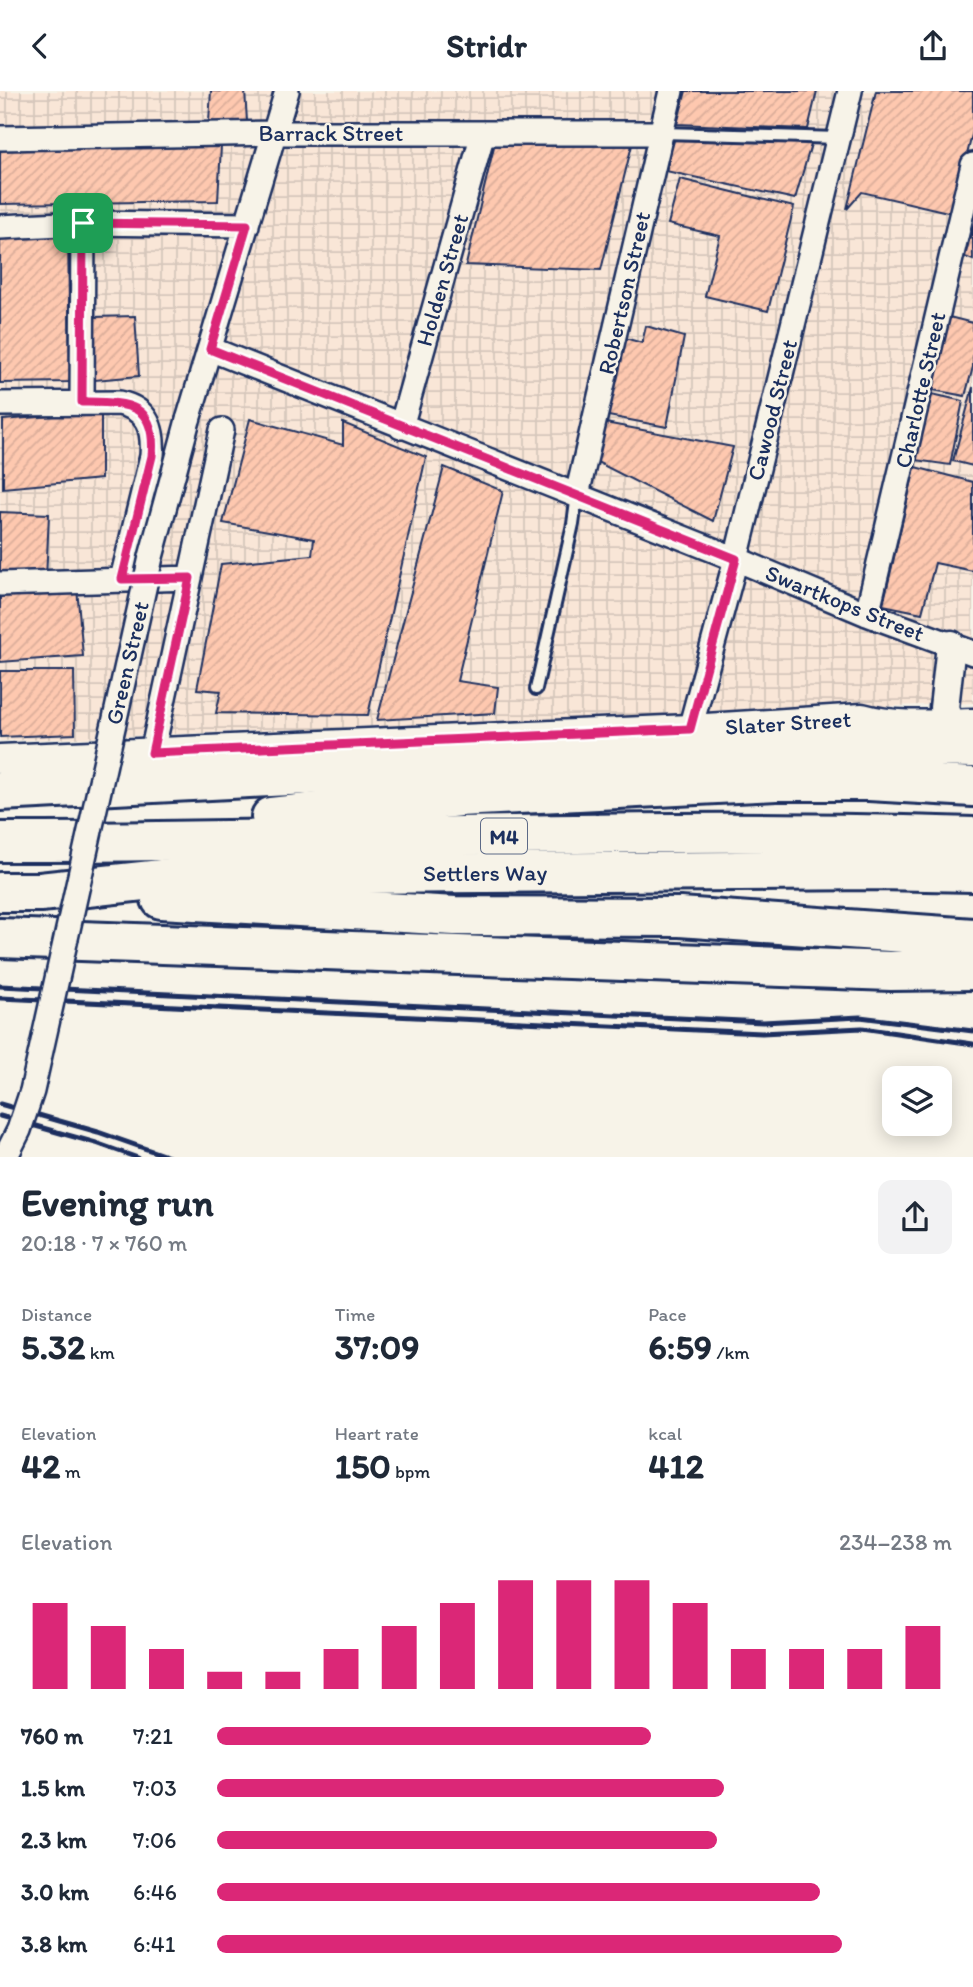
<!DOCTYPE html>
<html lang="en">
<head>
<meta charset="utf-8">
<style>
  :root { --surface:#fff; --page:#f2f2f3; --text:#1f2937; --muted:#747a83; --accent:#db2777 }
  body { margin:0; font-family:Itim,sans-serif; background:var(--page); color:var(--text); height:100vh; display:flex; flex-direction:column; font-size:26px; white-space:nowrap }
  * { box-sizing:border-box; margin:0 }
  p { font-size:23px; color:var(--muted) }
  .icon { flex:none; width:38px; height:38px; fill:none; stroke:currentColor; stroke-width:2; stroke-linecap:round; stroke-linejoin:round }
  .map { position:relative; height:1066px; overflow:hidden }
  .side { display:flex; flex-direction:column; background:var(--surface); flex:1 }
  .side>* { flex:none }
  .buttons { position:absolute; left:882px; top:975px; display:grid; gap:14px }
  .buttons a { display:grid; place-items:center; width:70px; height:70px; border-radius:14px; background:var(--surface); box-shadow:0 4px 18px #0003; font-size:35px }
  .pin { position:absolute; display:grid; place-items:center; width:60px; height:60px; color:#fff; margin:-30px; border-radius:14px; box-shadow:0 4px 10px #0006 }
  .round { display:grid; place-items:center; flex:none; width:74px; height:74px; border-radius:14px; background:var(--page) }
  .overview { display:flex; align-items:center; justify-content:space-between; height:119px; padding:0 21px }
  h1 { font-size:38px; font-weight:700; line-height:52px }
  .metrics { display:grid; grid-template-columns:repeat(3,1fr); gap:10px; height:119px; padding:7px 21px }
  .metrics div { display:grid; align-content:center }
  .metrics b { font-size:35px; font-weight:700 }
  .metrics small { font-size:19px; font-weight:400 }
  .metrics p { font-size:19px }
  .chart { height:196px; padding:14px 21px }
  .chart p { display:flex; justify-content:space-between }
  .chart svg { width:100%; height:126px; margin-top:7px; stroke:var(--accent); stroke-width:6 }
  ul { padding:0 21px; list-style:none; font-size:23px }
  li { display:grid; grid-template-columns:112px 84px 1fr; align-items:center; height:52px }
  li i { height:18px; border-radius:9px; background:var(--accent) }
  header { display:flex; justify-content:space-between; align-items:center; height:91px; padding:0 21px; background:var(--surface); font-size:32px; font-weight:700 }
  .map>svg:first-child { display:block }
</style>
</head>
<body>
<header><svg class="icon" aria-label="back" viewBox="0 0 24 24"><path d="M15 5l-7 7 7 7"/></svg>Stridr<svg class="icon" aria-label="share" viewBox="0 0 24 24"><path d="M12 15V3M7 8l5-5 5 5M5 13v7h14v-7"/></svg></header>
<div class="map">
<svg width="973" height="1067" viewBox="0 0 973 1067">
  <defs>
    <pattern id="industrial-grid" width="8" height="8" patternUnits="userSpaceOnUse" patternTransform="scale(1.75)"><rect width="8" height="8" fill="#f9e6d7"/><path d="M0 4h8M4 0v8" fill="none" stroke="#d5c6bb"/></pattern>
    <pattern id="building-hatch" width="6" height="6" patternUnits="userSpaceOnUse" patternTransform="scale(1.75)"><rect width="6" height="6" fill="#fec8af"/><path d="M-1 1l2-2M0 6l6-6M5 7l2-2" fill="none" stroke="#d9ac99"/></pattern>
  </defs>
  <rect width="100%" height="100%" fill="#f7f3e8"/>
  <filter id="ink" filterUnits="userSpaceOnUse"><feTurbulence type="fractalNoise" baseFrequency=".0143" numOctaves="2"/><feDisplacementMap in="SourceGraphic" scale="14" xChannelSelector="R" yChannelSelector="G"/><feConvolveMatrix kernelMatrix="1 2 1 2 8 2 1 2 1" color-interpolation-filters="sRGB"/></filter>
  <g filter="url(#ink)">
    <path fill="url(#industrial-grid)" d="M0,0h973v612l-973,38z"/>
    <path fill="url(#building-hatch)" stroke="#1b2f5e" stroke-width="2" d="M211,0h34l2,30 -38,1z
      M686,0h131l-9,38 -131,-5z
      M876,0h97v40l-21,82 -90,-21 -15,17z
      M676,42l136,8 -17,58 -129,-28z
      M496,47l136,7 -31,125 -135,-5z
      M221,55l-3,55 -218,3v-55z
      M680,88l114,28 -26,104 -63,-15 15,-60 -52,-12z
      M973,134v35l-8,-3z
      M68,142l2,149 -70,1v-148z
      M135,225l4,60 -44,4 -2,-63z
      M949,226l24,6v44l-8,29 -32,-6z
      M646,235l38,11 -17,90 -64,-12 22,-77 17,5z
      M973,296v79l-20,-5z
      M932,303l31,7 -13,64 -35,-5z
      M101,321v67l-98,9v-68z
      M250,328l93,26v-22l83,34 -58,258 -152,-2 5,-22 -24,-2 24,-125 91,-9 2,-16 -91,-16z
      M600,331l133,25 -20,74 -120,-61z
      M444,376l59,24 -46,190 41,6 -3,26 -118,7z
      M915,376l58,15v89l-38,-8 -13,50 -39,-8z
      M0,421l49,2 -3,65 -46,-1z
      M77,497l6,68 -83,6v-71z
      M0,580h74l1,63 -75,3z"/>
    <g fill="none" stroke-linecap="round" stroke-linejoin="round">
      <defs>
        <path id="service" d="M662,42l177,5
          M536,598l37,-165 4,-29"/>
        <path id="minor" d="M0,47l275,-5h387
          M0,136l83,-4 164,2
          M210,258l526,210 131,55 106,39
          M82,311l1,-179
          M0,313l119,-1c29,6 35,26 33,53l-30,123
          M188,329l99,-329
          M401,336l82,-294
          M577,404l94,-404
          M0,493l190,-6
          M867,523l106,-449
          M690,638l46,-170 114,-468
          M152,662l70,-323"/>
        <g id="tertiary">
          <path d="M950,633l-6,-16 7,-63"/>
          <path id="s1" d="M0,668l690,-30 172,-11c35,10 75,6 111,5"/>
        </g>
        <g id="motorway">
          <path d="M0,700l754,-39 171,-5 48,1"/>
          <path d="M271,726l188,-20 317,-16h93l104,6"/>
          <path d="M0,751c324,1 649,-17 973,-5"/>
          <path id="s2" d="M0,801h40l159,-17 680,-5 94,2"/>
          <path d="M161,808l294,17 225,1 293,21"/>
          <path d="M0,847l891,33 82,-1"/>
        </g>
      </defs>
      <use href="#service" stroke="#1b2f5e" stroke-width="16"/>
      <use href="#minor" stroke="#1b2f5e" stroke-width="28"/>
      <use href="#tertiary" stroke="#1b2f5e" stroke-width="33"/>
      <use href="#motorway" stroke="#1b2f5e" stroke-width="44"/>
      <use href="#service" stroke="#f7f3e8" stroke-width="10"/>
      <use href="#minor" stroke="#f7f3e8" stroke-width="23"/>
      <use href="#tertiary" stroke="#f7f3e8" stroke-width="28"/>
      <use href="#motorway" stroke="#f7f3e8" stroke-width="38"/>
      <path stroke="#1b2f5e" stroke-width="5" d="M0,895l763,36 97,-5 113,14
        M0,907l762,35 100,-5 111,16
        M0,1013l98,28 74,26
        M0,1025l96,27 42,15"/>
      <defs>
        <path id="minor-bridge" d="M5,1067l14,-28 13,-39 119,-534 37,-137"/>
      </defs>
      <use href="#minor-bridge" stroke="#1b2f5e" stroke-width="28" stroke-linecap="butt"/>
      <use href="#minor-bridge" stroke="#f7f3e8" stroke-width="23"/>
    </g>
  </g>
  <g fill="none" stroke-linecap="round" stroke-linejoin="round" filter="url(#ink)">
    <defs>
      <path id="route" d="M83,132l164,2 -37,124 526,210 -46,170 -538,24 38,-175 -68,1 30,-123c5,-55 -26,-53 -70,-54z"/>
    </defs>
    <use href="#route" stroke="#fff" stroke-width="14"/>
    <use href="#route" stroke="#db2777" stroke-width="9"/>
  </g>
  <g text-anchor="middle" dominant-baseline="central" stroke-width="5" stroke-linejoin="round" paint-order="stroke">
    <rect fill="#f7f3e8" stroke="#5d6a87" stroke-width="2" x="481" y="727.5" width="46" height="35" rx="5"/>
    <g font-size="21" font-weight="bold" fill="#1b2f5e">
      <text x="504" y="745">M4</text>
    </g>
    <g font-size="23" fill="#1b2f5e" stroke="#f7f3e8">
      <text x="331" y="42">Barrack Street</text>
      <text transform="translate(442 189) rotate(-74)">Holden Street</text>
      <text transform="translate(624 202) rotate(-77)">Robertson Street</text>
      <text transform="translate(920 299) rotate(-77)">Charlotte Street</text>
      <text transform="translate(772 319) rotate(-76)">Cawood Street</text>
      <text transform="translate(845 512) rotate(22)">Swartkops Street</text>
      <text transform="translate(127 572) rotate(-77)">Green Street</text>
      <text stroke="none"><textPath href="#s1" startOffset="789">Slater Street</textPath></text>
      <text stroke="none"><textPath href="#s2" startOffset="486">Settlers Way</textPath></text>
    </g>
  </g>
</svg>
<div class="buttons">
<a><svg class="icon" aria-label="layers" viewBox="0 0 24 24"><path d="M12 4l9 5-9 5-9-5zM3 14l9 5 9-5"/></svg></a>
</div>
<div class="pin" style="left:83px;top:132px;background:#1e9e55"><svg class="icon" aria-label="arrive" viewBox="0 0 24 24"><path d="M6 21V4h12l-3 4 3 4H6"/></svg></div>
</div>
<section class="side">
<div class="overview"><div><h1>Evening run</h1><p>20:18 · 7 × 760 m</p></div><a class="round"><svg class="icon" aria-label="share" viewBox="0 0 24 24"><path d="M12 15V3M7 8l5-5 5 5M5 13v7h14v-7"/></svg></a></div>
<div class="metrics">
<div><p>Distance</p><b>5.32<small> km</small></b></div>
<div><p>Time</p><b>37:09</b></div>
<div><p>Pace</p><b>6:59<small> /km</small></b></div>
</div>
<div class="metrics">
<div><p>Elevation</p><b>42<small> m</small></b></div>
<div><p>Heart rate</p><b>150<small> bpm</small></b></div>
<div><p>kcal</p><b>412</b></div>
</div>
<div class="chart"><p><span>Elevation</span>234–238 m</p>
<svg viewBox="0 0 160 44" preserveAspectRatio="none"><path d="M5 44V14M15 44V22M25 44V30M35 44V38M45 44V38M55 44V30M65 44V22M75 44V14M85 44V6M95 44V6M105 44V6M115 44V14M125 44V30M135 44V30M145 44V30M155 44V22"/></svg>
</div>
<ul>
<li><b>760 m</b>7:21<i style="width:59%"></i></li>
<li><b>1.5 km</b>7:03<i style="width:69%"></i></li>
<li><b>2.3 km</b>7:06<i style="width:68%"></i></li>
<li><b>3.0 km</b>6:46<i style="width:82%"></i></li>
<li><b>3.8 km</b>6:41<i style="width:85%"></i></li>
</ul>
</section>
</body>
</html>
